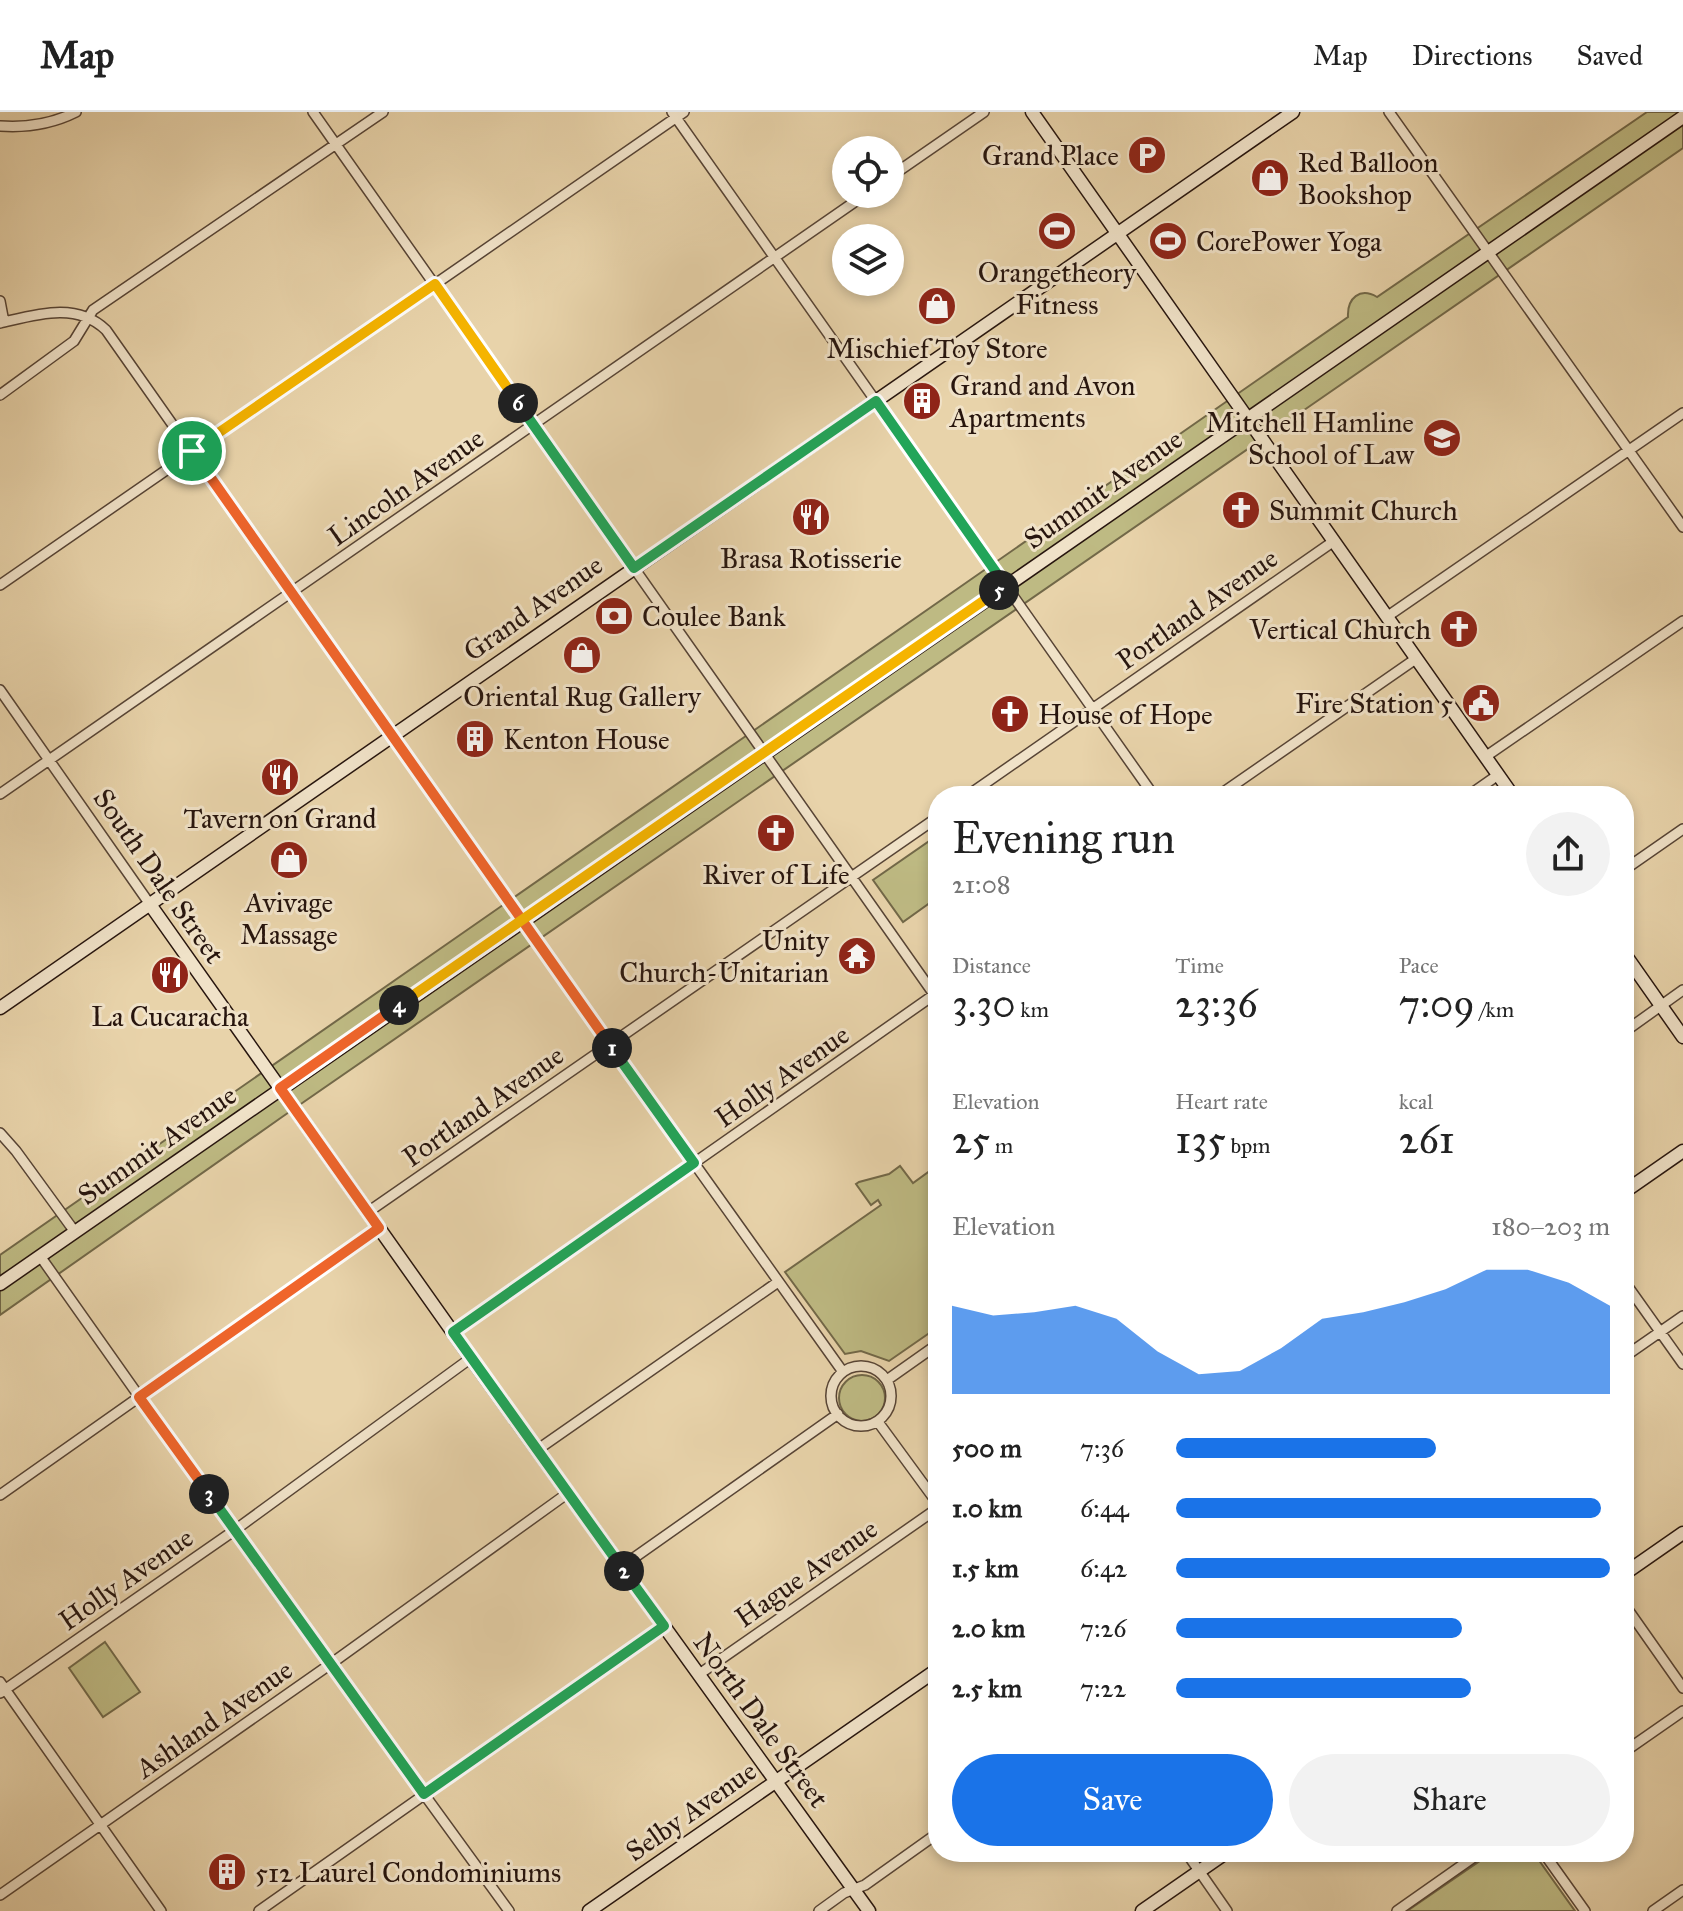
<!DOCTYPE html>
<html lang="en">
<head>
<meta charset="utf-8">
<style>
  :root { --surface:#fff; --page:#f2f2f2; --text:#222; --muted:#767676; --line:#e0e0e0; --accent:#1a73e8 }
  body { margin:0; font-family:"IM FELL Great Primer",serif; background:var(--page); color:var(--text); height:100vh; display:flex; flex-direction:column; font-size:30px; white-space:nowrap }
  * { box-sizing:border-box; margin:0 }
  p { font-size:26px; color:var(--muted) }
  .icon { flex:none; width:44px; height:44px; fill:none; stroke:currentColor; stroke-width:2; stroke-linecap:round; stroke-linejoin:round }
  .map { position:relative; flex:1; overflow:hidden }
  .sheet { position:absolute; left:928px; top:674px; width:706px; height:1076px; display:flex; flex-direction:column; background:var(--surface); border-radius:32px; box-shadow:0 4px 12px #0003 }
  .sheet>* { flex:none }
  .controls { position:absolute; left:832px; top:24px; display:grid; gap:16px }
  .controls a { display:grid; place-items:center; width:72px; height:72px; border-radius:50%; background:var(--surface); box-shadow:0 4px 12px #0003; font-size:40px }
  .pin { position:absolute; display:grid; place-items:center; width:68px; height:68px; color:#fff; margin:-34px; border:4px solid #fff; border-radius:50%; box-shadow:0 2px 8px #0007 }
  .km { position:absolute; width:40px; height:40px; margin:-20px; border-radius:50%; background:#222; color:#fff; font-size:22px; line-height:40px; text-align:center }
  .round { display:grid; place-items:center; flex:none; width:84px; height:84px; border-radius:42px; background:var(--page) }
  .headline { display:flex; align-items:center; justify-content:space-between; height:136px; padding:0 24px }
  h1 { font-size:44px; font-weight:600; line-height:60px }
  .metrics { display:grid; grid-template-columns:repeat(3,1fr); gap:12px; height:136px; padding:8px 24px }
  .metrics div { display:grid; align-content:center }
  .metrics b { font-size:40px; font-weight:600 }
  .metrics small { font-size:22px; font-weight:400 }
  .metrics p { font-size:22px }
  .chart { height:224px; padding:16px 24px }
  .chart p { display:flex; justify-content:space-between }
  .chart svg { width:100%; height:144px; margin-top:8px; fill:var(--accent); opacity:.7 }
  .button { display:flex; gap:16px; margin-top:auto; padding:16px 24px }
  .button a { flex:1; height:92px; border-radius:48px; background:var(--accent); color:#fff; font-size:32px; font-weight:600; line-height:92px; text-align:center }
  .button a+a { background:var(--page); color:var(--text) }
  ul { padding:0 24px; list-style:none; font-size:26px }
  li { display:grid; grid-template-columns:128px 96px 1fr; align-items:center; height:60px }
  li i { height:20px; border-radius:10px; background:var(--accent) }
  header { display:flex; align-items:center; gap:48px; box-sizing:border-box; height:112px; padding:0 40px; background:var(--surface); border-bottom:2px solid var(--line) }
  header strong { font-size:38px }
  nav { display:flex; gap:44px; margin-inline-start:auto; font-size:28px }
  .map>svg:first-child { display:block }
</style>
</head>
<body>
<header>
<strong>Map</strong>
<nav><a>Map</a><a>Directions</a><a>Saved</a></nav>
</header>
<div class="map">
<svg width="1683" height="1799" viewBox="0 0 1683 1799">
  <rect width="100%" height="100%" fill="#e8d3aa"/>
  <filter id="stains"><feTurbulence type="fractalNoise" baseFrequency=".0025" numOctaves="4"/><feColorMatrix values="0 0 0 0 .2 0 0 0 0 .09 0 0 0 0 .02 0 0 0 .5 -.17"/></filter>
  <radialGradient id="worn" r=".72"><stop offset=".6" stop-color="#630" stop-opacity="0"/><stop offset="1" stop-color="#630" stop-opacity=".3"/></radialGradient>
  <path fill="#beba83" stroke="#726848" stroke-width="2" d="M1647,0h36v36l-1401,969 -282,198v-60l1348,-938c-1,-19 12,-30 29,-20z
    M938,723v62l-35,25 -30,-42z
    M938,1053v162l-49,34 -28,-10 -16,3 -60,-82 96,-67 -3,-5 -7,5 -15,-21 3,-2 30,-8 11,-8 13,17z
    M839 1286a23 23 0 1 1 46 0a23 23 0 1 1-46 0Z
    M105,1530l35,50 -37,25 -34,-49z
    M1493,1740h40l42,59h-168z"/>
  <g fill="none" stroke-linecap="round" stroke-linejoin="round">
    <defs>
      <path id="street" d="M313,0l625,888
        M672,0l482,684
        M1389,0l294,415
        M0,14c27,2 52,-2 76,-14
        M890,65l94,-65
        M0,189l4,21
        M0,211c35,-8 76,-22 106,7l412,586 325,456
        M0,283l74,-54 19,-31 290,-198
        M0,473l684,-473
        M1388,504l295,-203
        M0,578l149,213
        M1485,645l198,-136
        M0,682l866,-600
        M967,684l367,-255
        M1218,684l199,-138
        M1468,684l30,-21
        M1624,758l59,-41
        M1624,920l59,-42
        M0,1021l16,18 59,81
        M368,1100l570,-395
        M40,1144l240,340 229,315
        M1624,1169l59,83
        M453,1220l485,-340
        M1624,1245l59,-41
        M831 1284a30 30 0 1 1 60 0a30 30 0 1 1-60 0Z
        M887,1268l51,-36
        M878,1310l60,82
        M537,1338l241,-168
        M0,1383l379,-267
        M621,1455l217,-153
        M1624,1492l59,84
        M698,1563l240,-167
        M0,1570l161,229
        M0,1581l235,-163 236,-172
        M1624,1640l59,-41
        M1186,1740l41,59
        M1543,1740l42,59
        M0,1783l332,-232 236,-170
        M259,1799l405,-285
        M819,1799l25,-18 21,-8 73,-52
        M1397,1799l84,-59
        M1653,1799l30,-21"/>
      <path id="secondary" d="M1032,0l481,684
        M149,791l322,455 398,553
        M1624,841l59,84
        M0,896l1293,-896
        M1624,1080l59,-41
        M0,1172l1683,-1167
        M1624,1462l59,-41
        M589,1799l349,-242
        M1142,1799l85,-59"/>
    </defs>
    <use href="#street" stroke="#574435" stroke-width="12"/>
    <use href="#secondary" stroke="#27150e" stroke-width="15"/>
    <use href="#street" stroke="#f0e2c8" stroke-width="9"/>
    <use href="#secondary" stroke="#f0e2c8" stroke-width="12"/>
  </g>
  <g fill="none" stroke-linecap="round" stroke-linejoin="round">
    <defs>
      <path id="split-1" d="M192,339l420,597"/>
      <path id="split-2" d="M612,936l82,115 -241,169 171,239"/>
      <path id="split-3" d="M209,1382l215,300 240,-168 -40,-55"/>
      <path id="split-4" d="M209,1382l-70,-97 240,-169 -99,-140 119,-83"/>
      <path id="split-5" d="M399,893l600,-415"/>
      <path id="split-6" d="M518,291l116,165 242,-167 129,184 -6,5"/>
      <path id="split-7" d="M192,339l243,-167 83,119"/>
    </defs>
    <use href="#split-1" stroke="#fff" stroke-width="16"/>
    <use href="#split-2" stroke="#fff" stroke-width="16"/>
    <use href="#split-3" stroke="#fff" stroke-width="16"/>
    <use href="#split-4" stroke="#fff" stroke-width="16"/>
    <use href="#split-5" stroke="#fff" stroke-width="16"/>
    <use href="#split-6" stroke="#fff" stroke-width="16"/>
    <use href="#split-7" stroke="#fff" stroke-width="16"/>
    <use href="#split-1" stroke="#f0652b" stroke-width="10"/>
    <use href="#split-2" stroke="#22a559" stroke-width="10"/>
    <use href="#split-3" stroke="#22a559" stroke-width="10"/>
    <use href="#split-4" stroke="#f0652b" stroke-width="10"/>
    <use href="#split-5" stroke="#f5b400" stroke-width="10"/>
    <use href="#split-6" stroke="#22a559" stroke-width="10"/>
    <use href="#split-7" stroke="#f5b400" stroke-width="10"/>
  </g>
  <defs>
    <symbol id="parking-disc" viewBox="-11 -11 22 22"><circle r="9.5" fill="#8f2418" stroke="#f0e2c8"/><path d="M-3.5-5.5H1a3.5 3.5 0 0 1 0 7H-1V5.5H-3.5ZM-1-3.4V-.6H.8a1.4 1.4 0 0 0 0-2.8Z" fill="#fff"/></symbol>
    <symbol id="shop-disc" viewBox="-11 -11 22 22"><circle r="9.5" fill="#8f2418" stroke="#f0e2c8"/><path d="M-5-2.5h2.3a2.7 3.5 0 0 1 5.4 0H5L5.5 6h-11ZM-1.5-2.5h3a1.5 2.3 0 0 0-3 0Z" fill="#fff"/></symbol>
    <symbol id="stadium-disc" viewBox="-11 -11 22 22"><circle r="9.5" fill="#8f2418" stroke="#f0e2c8"/><path d="M0-5a6.5 5 0 1 0 0 10a6.5 5 0 1 0 0-10ZM-3.5-1.8h7v3.6h-7Z" fill="#fff"/></symbol>
    <symbol id="building-disc" viewBox="-11 -11 22 22"><circle r="9.5" fill="#8f2418" stroke="#f0e2c8"/><path d="M-4-6H4V6H1V3H-1V6H-4ZM-2.5-4.3h1.7v1.8h-1.7ZM.8-4.3h1.7v1.8H.8ZM-2.5-1h1.7V.8h-1.7ZM.8-1h1.7V.8H.8Z" fill="#fff"/></symbol>
    <symbol id="university-disc" viewBox="-11 -11 22 22"><circle r="9.5" fill="#8f2418" stroke="#f0e2c8"/><path d="M0-5L7-2L0 1L-7-2ZM-4 1L0 2.5L4 1V4Q0 6-4 4Z" fill="#fff"/></symbol>
    <symbol id="church-disc" viewBox="-11 -11 22 22"><circle r="9.5" fill="#8f2418" stroke="#f0e2c8"/><path d="M-1.2-6h2.4v3.5h3.3v2.4h-3.3V6h-2.4V-.1h-3.3v-2.4h3.3Z" fill="#fff"/></symbol>
    <symbol id="restaurant-disc" viewBox="-11 -11 22 22"><circle r="9.5" fill="#8f2418" stroke="#f0e2c8"/><path d="M-5-6h1v4h1v-4h1v4h1v-4h1v5L-1.5 .5V6h-2V.5L-5-1ZM5-6V6H3V1.5H1.5Q1.5-4 5-6Z" fill="#fff"/></symbol>
    <symbol id="bank-disc" viewBox="-11 -11 22 22"><circle r="9.5" fill="#8f2418" stroke="#f0e2c8"/><path d="M-6-4H6V4H-6ZM0-2.3a2.3 2.3 0 1 0 0 4.6a2.3 2.3 0 1 0 0-4.6Z" fill="#fff"/></symbol>
    <symbol id="civic-disc" viewBox="-11 -11 22 22"><circle r="9.5" fill="#8f2418" stroke="#f0e2c8"/><path d="M-.6-6.5H3V-4.5H.6V-3L4-1V1h2V6H-6V1h2V-1L-.6-3ZM-1.2 2.5V6h2.4V2.5Z" fill="#fff"/></symbol>
    <symbol id="temple-disc" viewBox="-11 -11 22 22"><circle r="9.5" fill="#8f2418" stroke="#f0e2c8"/><path d="M0-6L5-2H3V0L6.5 2.5H4V6H1.5V3h-3V6H-4V2.5H-6.5L-3 0V-2H-5Z" fill="#fff"/></symbol>
  </defs>
  <g fill-rule="evenodd">
    <use href="#parking-disc" x="1125" y="21" width="44" height="44"/>
    <use href="#shop-disc" x="1248" y="44" width="44" height="44"/>
    <use href="#stadium-disc" x="1035" y="97" width="44" height="44"/>
    <use href="#stadium-disc" x="1146" y="107" width="44" height="44"/>
    <use href="#shop-disc" x="915" y="172" width="44" height="44"/>
    <use href="#building-disc" x="900" y="267" width="44" height="44"/>
    <use href="#university-disc" x="1420" y="304" width="44" height="44"/>
    <use href="#church-disc" x="1219" y="376" width="44" height="44"/>
    <use href="#restaurant-disc" x="789" y="383" width="44" height="44"/>
    <use href="#bank-disc" x="592" y="482" width="44" height="44"/>
    <use href="#church-disc" x="1437" y="495" width="44" height="44"/>
    <use href="#shop-disc" x="560" y="521" width="44" height="44"/>
    <use href="#civic-disc" x="1459" y="569" width="44" height="44"/>
    <use href="#church-disc" x="988" y="580" width="44" height="44"/>
    <use href="#building-disc" x="453" y="605" width="44" height="44"/>
    <use href="#restaurant-disc" x="258" y="643" width="44" height="44"/>
    <use href="#church-disc" x="754" y="699" width="44" height="44"/>
    <use href="#shop-disc" x="267" y="726" width="44" height="44"/>
    <use href="#temple-disc" x="835" y="822" width="44" height="44"/>
    <use href="#restaurant-disc" x="148" y="841" width="44" height="44"/>
    <use href="#building-disc" x="205" y="1738" width="44" height="44"/>
  </g>
  <g text-anchor="middle" dominant-baseline="central" stroke-width="6" stroke-linejoin="round" paint-order="stroke">
    <g font-size="28" fill="#27150e" stroke="#f0e2c8" text-anchor="start">
      <text x="1119" y="43" text-anchor="end">Grand Place</text>
      <text x="1298" y="50">Red Balloon<tspan x="1298" dy="32">Bookshop</tspan></text>
      <text x="1196" y="129">CorePower Yoga</text>
      <text x="1057" y="160" text-anchor="middle">Orangetheory<tspan x="1057" dy="32">Fitness</tspan></text>
      <text x="937" y="236" text-anchor="middle">Mischief Toy Store</text>
      <text x="950" y="273">Grand and Avon<tspan x="950" dy="32">Apartments</tspan></text>
      <text x="1414" y="310" text-anchor="end">Mitchell Hamline<tspan x="1414" dy="32">School of Law</tspan></text>
      <text x="1269" y="398">Summit Church</text>
      <text x="811" y="446" text-anchor="middle">Brasa Rotisserie</text>
      <text x="642" y="504">Coulee Bank</text>
      <text x="1431" y="517" text-anchor="end">Vertical Church</text>
      <text x="582" y="584" text-anchor="middle">Oriental Rug Gallery</text>
      <text x="1453" y="591" text-anchor="end">Fire Station 5</text>
      <text x="1038" y="602">House of Hope</text>
      <text x="503" y="627">Kenton House</text>
      <text x="280" y="706" text-anchor="middle">Tavern on Grand</text>
      <text x="776" y="762" text-anchor="middle">River of Life</text>
      <text x="289" y="790" text-anchor="middle">Avivage<tspan x="289" dy="32">Massage</tspan></text>
      <text x="829" y="828" text-anchor="end">Unity<tspan x="829" dy="32">Church-Unitarian</tspan></text>
      <text x="170" y="904" text-anchor="middle">La Cucaracha</text>
      <text x="255" y="1760">512 Laurel Condominiums</text>
    </g>
    <g font-size="28" fill="#27150e" stroke="#f0e2c8">
      <text transform="translate(406 375) rotate(-35)">Lincoln Avenue</text>
      <text transform="translate(1103 377) rotate(-35)">Summit Avenue</text>
      <text transform="translate(533 496) rotate(-35)">Grand Avenue</text>
      <text transform="translate(1197 497) rotate(-35)">Portland Avenue</text>
      <text transform="translate(159 764) rotate(55)">South Dale Street</text>
      <text transform="translate(782 964) rotate(-35)">Holly Avenue</text>
      <text transform="translate(483 994) rotate(-35)">Portland Avenue</text>
      <text transform="translate(157 1033) rotate(-35)">Summit Avenue</text>
      <text transform="translate(806 1461) rotate(-35)">Hague Avenue</text>
      <text transform="translate(126 1467) rotate(-35)">Holly Avenue</text>
      <text transform="translate(214 1607) rotate(-35)">Ashland Avenue</text>
      <text transform="translate(761 1608) rotate(54)">North Dale Street</text>
      <text transform="translate(691 1699) rotate(-35)">Selby Avenue</text>
    </g>
  </g>
  <rect width="100%" height="100%" filter="url(#stains)"/>
  <rect width="100%" height="100%" fill="url(#worn)"/>
</svg>
<div class="controls">
<a><svg class="icon" aria-label="locate" viewBox="0 0 24 24"><circle cx="12" cy="12" r="6"/><path d="M12 2v4M12 18v4M2 12h4M18 12h4"/></svg></a>
<a><svg class="icon" aria-label="layers" viewBox="0 0 24 24"><path d="M12 4l9 5-9 5-9-5zM3 14l9 5 9-5"/></svg></a>
</div>
<div class="pin" style="left:192px;top:339px;background:#1e9e55"><svg class="icon" aria-label="arrive" viewBox="0 0 24 24"><path d="M6 21V4h12l-3 4 3 4H6"/></svg></div>
<b class="km" style="left:612px;top:936px">1</b>
<b class="km" style="left:624px;top:1459px">2</b>
<b class="km" style="left:209px;top:1382px">3</b>
<b class="km" style="left:399px;top:893px">4</b>
<b class="km" style="left:999px;top:478px">5</b>
<b class="km" style="left:518px;top:291px">6</b>
<section class="sheet">
<div class="headline"><div><h1>Evening run</h1><p>21:08</p></div><a class="round"><svg class="icon" aria-label="share" viewBox="0 0 24 24"><path d="M12 15V3M7 8l5-5 5 5M5 13v7h14v-7"/></svg></a></div>
<div class="metrics">
<div><p>Distance</p><b>3.30<small> km</small></b></div>
<div><p>Time</p><b>23:36</b></div>
<div><p>Pace</p><b>7:09<small> /km</small></b></div>
</div>
<div class="metrics">
<div><p>Elevation</p><b>25<small> m</small></b></div>
<div><p>Heart rate</p><b>135<small> bpm</small></b></div>
<div><p>kcal</p><b>261</b></div>
</div>
<div class="chart"><p><span>Elevation</span>180–203 m</p>
<svg viewBox="0 0 160 44" preserveAspectRatio="none"><path d="M0 44V17L10 20L20 19L30 17L40 21L50 31L60 38L70 37L80 30L90 21L100 19L110 16L120 12L130 6L140 6L150 10L160 17V44z"/></svg>
</div>
<ul>
<li><b>500 m</b>7:36<i style="width:60%"></i></li>
<li><b>1.0 km</b>6:44<i style="width:98%"></i></li>
<li><b>1.5 km</b>6:42<i style="width:100%"></i></li>
<li><b>2.0 km</b>7:26<i style="width:66%"></i></li>
<li><b>2.5 km</b>7:22<i style="width:68%"></i></li>
</ul>
<div class="button"><a>Save</a><a>Share</a></div>
</section>
</div>
</body>
</html>
